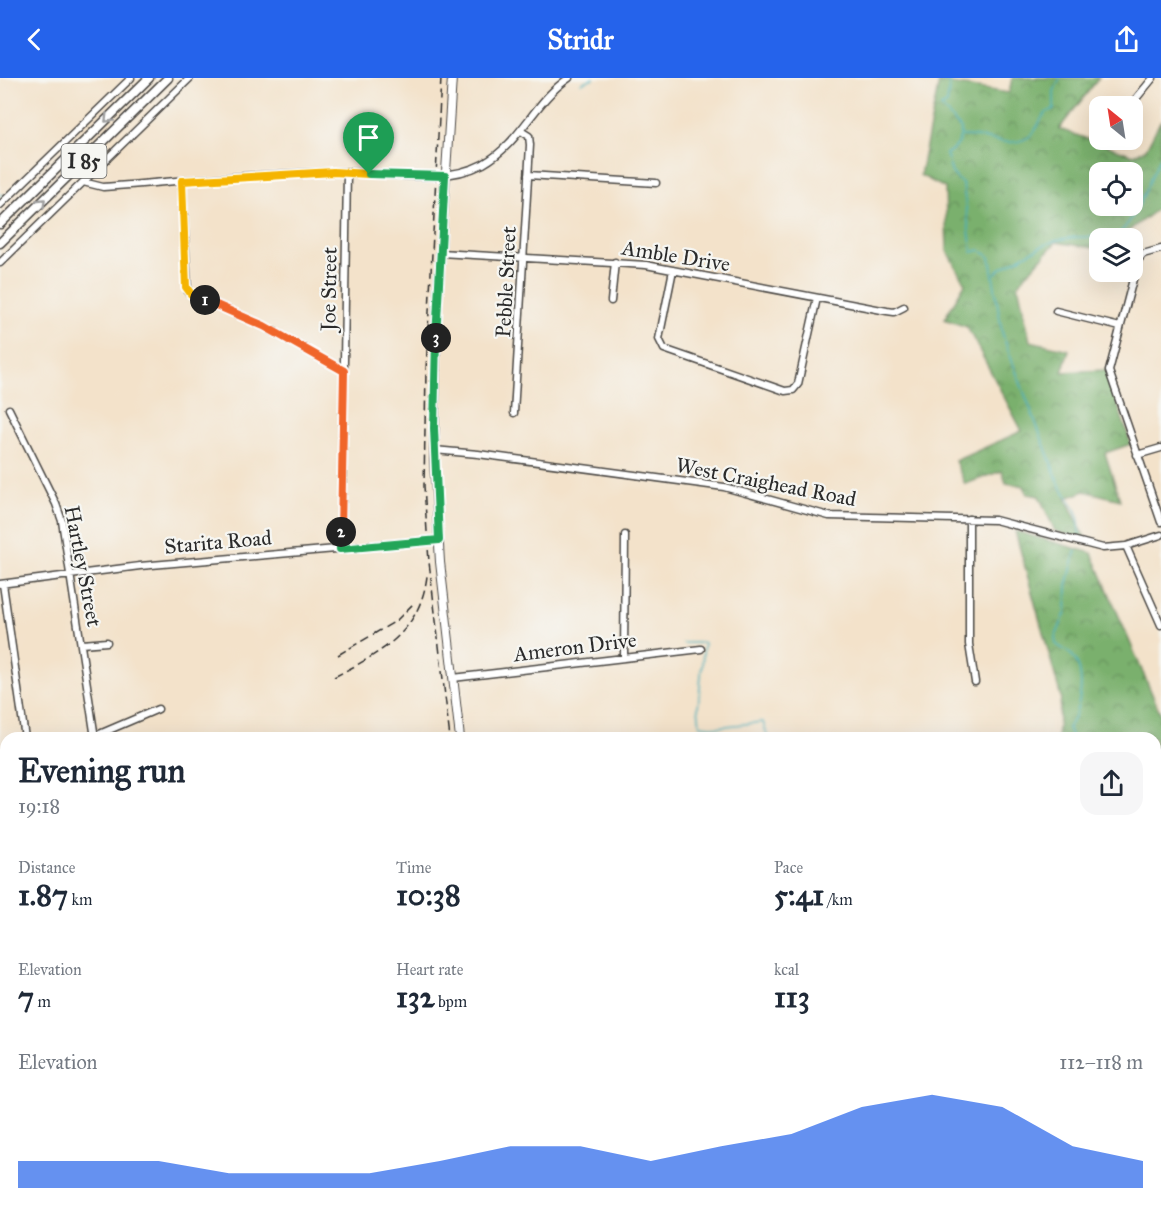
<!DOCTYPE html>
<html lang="en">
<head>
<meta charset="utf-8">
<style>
  :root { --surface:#fff; --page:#f6f6f7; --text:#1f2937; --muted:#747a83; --accent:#2563eb }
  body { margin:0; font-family:"IM FELL Great Primer",serif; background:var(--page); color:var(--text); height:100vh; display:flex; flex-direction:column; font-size:22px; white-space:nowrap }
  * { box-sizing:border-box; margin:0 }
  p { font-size:20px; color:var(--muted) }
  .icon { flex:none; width:33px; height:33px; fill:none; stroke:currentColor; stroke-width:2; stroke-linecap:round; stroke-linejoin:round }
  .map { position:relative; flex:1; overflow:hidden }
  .side { position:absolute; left:0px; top:654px; width:1161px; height:488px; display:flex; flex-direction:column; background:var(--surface); border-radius:18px 18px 0 0; box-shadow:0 6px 24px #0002 }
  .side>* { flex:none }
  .needle { width:39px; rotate:330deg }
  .controls { position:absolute; left:1089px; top:18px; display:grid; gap:12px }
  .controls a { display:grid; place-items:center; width:54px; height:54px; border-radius:12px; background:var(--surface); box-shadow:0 6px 24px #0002; font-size:30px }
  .pin { position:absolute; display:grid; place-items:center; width:51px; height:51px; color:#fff; margin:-62px -26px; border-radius:50% 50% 50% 0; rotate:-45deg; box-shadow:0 0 6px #0007 }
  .pin .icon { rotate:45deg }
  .km { position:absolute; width:30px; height:30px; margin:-15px; border-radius:50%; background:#222; color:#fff; font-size:16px; line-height:30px; text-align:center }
  .round { display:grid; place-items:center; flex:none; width:63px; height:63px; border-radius:18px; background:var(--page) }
  .overview { display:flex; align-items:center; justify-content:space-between; height:102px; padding:0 18px }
  h1 { font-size:33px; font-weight:800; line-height:45px }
  .figures { display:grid; grid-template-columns:repeat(3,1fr); gap:9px; height:102px; padding:6px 18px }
  .figures div { display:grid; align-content:center }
  .figures b { font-size:30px; font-weight:800 }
  .figures small { font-size:16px; font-weight:400 }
  .figures p { font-size:16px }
  .chart { height:168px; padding:12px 18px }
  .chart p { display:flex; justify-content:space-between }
  .chart svg { width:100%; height:108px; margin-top:6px; fill:var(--accent); opacity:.7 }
  header { display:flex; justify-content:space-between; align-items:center; height:78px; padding:0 18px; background:var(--accent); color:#fff; font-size:27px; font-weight:800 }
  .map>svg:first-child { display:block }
</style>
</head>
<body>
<header><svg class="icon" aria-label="back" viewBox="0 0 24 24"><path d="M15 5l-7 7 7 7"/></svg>Stridr<svg class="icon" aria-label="share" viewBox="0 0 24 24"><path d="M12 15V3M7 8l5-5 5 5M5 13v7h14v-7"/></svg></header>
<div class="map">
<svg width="1161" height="1141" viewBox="0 0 1161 1141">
  <defs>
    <pattern id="forest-crowns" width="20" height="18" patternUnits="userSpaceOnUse" patternTransform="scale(1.5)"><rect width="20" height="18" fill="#7ab06d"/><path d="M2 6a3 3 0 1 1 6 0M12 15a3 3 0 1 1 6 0" fill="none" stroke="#648f5a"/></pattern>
  </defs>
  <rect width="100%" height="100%" fill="#f6f6f2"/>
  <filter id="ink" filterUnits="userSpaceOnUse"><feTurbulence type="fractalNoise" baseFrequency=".0167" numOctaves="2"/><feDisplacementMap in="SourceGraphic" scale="12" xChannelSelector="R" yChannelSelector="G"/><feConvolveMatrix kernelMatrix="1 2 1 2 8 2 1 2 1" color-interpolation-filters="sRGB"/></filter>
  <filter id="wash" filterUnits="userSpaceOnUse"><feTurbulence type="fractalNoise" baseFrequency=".008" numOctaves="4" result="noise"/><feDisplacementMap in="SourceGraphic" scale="24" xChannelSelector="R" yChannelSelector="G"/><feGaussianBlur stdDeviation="1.35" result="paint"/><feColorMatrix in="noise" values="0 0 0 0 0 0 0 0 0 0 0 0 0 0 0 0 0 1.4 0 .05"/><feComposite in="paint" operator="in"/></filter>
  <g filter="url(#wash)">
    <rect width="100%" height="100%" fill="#f3e2ca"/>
    <path fill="url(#forest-crowns)" stroke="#526e4c" stroke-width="1.5" fill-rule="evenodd" d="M1012,0h87l-40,51 74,26 13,-6 15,-29v86l-42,32h-19l-1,11 -43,-7 -38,42 12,57 39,9 -7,22 44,-2 25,74 -26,9 15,47 -35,-9 -19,7 20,42 -31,-9 -16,-35 -12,-2 -3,-8 -18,-3 -4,-12 -37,13 -10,-23 67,-30 -55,-104 -23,-8 21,-35 -18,-33 -2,-63 -25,-13 19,-93 70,11zM1100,94h32v34h-32z
      M1015,453l77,22 69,162v156l-6,4v-137h-98l4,-41z
      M1155,817l6,2v148l-6,1z
      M6,947v82l-6,6v-83z"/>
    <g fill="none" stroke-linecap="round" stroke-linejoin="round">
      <path stroke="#40aebd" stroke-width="1.5" d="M934,0l14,4
        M950,0l-3,26 -6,3 20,22c0,12 -5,19 -15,25l6,19 11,12 9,67 8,-2 10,7 12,75 7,21 51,133c10,15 23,30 19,49
        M581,5l12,-5
        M962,58c22,-2 49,15 68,0 8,-6 10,-19 16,-23 3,-2 6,-3 8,-4v-18l6,-13
        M0,117h4
        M1113,160c24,-15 35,-58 48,-82
        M995,196l5,-5c42,-23 54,-36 104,-31
        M683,565h21l-6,65 2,17 17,2 46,-5 5,16
        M1072,660l-4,-10c12,-17 18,-50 7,-69 -4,-7 -13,-10 -19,-15l-1,-6 11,-26 1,-26 9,-36
        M1155,775h6
        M0,1008l6,1
        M1155,1102l6,13"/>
    </g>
  </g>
  <g filter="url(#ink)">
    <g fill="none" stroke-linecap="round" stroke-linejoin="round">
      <defs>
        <path id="minor" d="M1130,28l23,-28
          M1102,64l1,-2
          M528,97l128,8
          M182,103l6,111 76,34 80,45
          M83,104l20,5c76,-6 152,-13 227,-15 49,-2 109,15 153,-8 38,-21 51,-63 86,-86
          M0,127l131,-127
          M1161,171l-18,5 -5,6 -29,111 52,151
          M440,175l206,12 241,46 7,1 10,-5
          M0,185l190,-185
          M673,192l-14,69 5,10 121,42 8,-1 5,-6 19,-86
          M611,223l4,-39
          M1056,233l64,16
          M9,331l47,95 6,17 33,217
          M514,335l16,-268 -1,-9 -8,-5
          M434,372l44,4 246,33 105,29 166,4 108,28 23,-2 35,-11
          M1137,377l24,-7
          M969,441v125l6,38
          M1126,468l35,79
          M341,471l6,-376
          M0,506l140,-18 299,-26
          M3,506l22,154
          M82,566l25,-2
          M624,579l1,-122
          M453,600l248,-29
          M95,658l63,-27
          M0,883l6,-1
          M0,1111l6,-1
          M95,1136l1,5
          M1021,1136l18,5
          M742,1141l2,-5
          M832,1141l2,-5
          M1074,1141l1,-5"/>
        <path id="major" d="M452,0l-15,234 -3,148 6,102 20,176
          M666,1136l14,5
          M321,1141l8,-5
          M469,1141v-5"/>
        <path id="highway" d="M0,146l149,-146
          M0,165l168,-165"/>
      </defs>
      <use href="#minor" stroke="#494643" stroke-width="9"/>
      <use href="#major" stroke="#494643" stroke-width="10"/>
      <use href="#highway" stroke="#494643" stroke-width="11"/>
      <use href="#minor" stroke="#fff" stroke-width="6"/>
      <use href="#major" stroke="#fff" stroke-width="8"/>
      <use href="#highway" stroke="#fff" stroke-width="8"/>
      <path stroke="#2b2b2b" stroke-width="1.5" stroke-dasharray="9 4.5" stroke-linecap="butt" d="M441,0l-15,292 -2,116 5,76 21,176
        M338,577l58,-34 19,-19
        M334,599c46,-24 86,-44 93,-101
        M480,1136l3,5
        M460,1141v-5"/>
    </g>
    <defs><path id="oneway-chevron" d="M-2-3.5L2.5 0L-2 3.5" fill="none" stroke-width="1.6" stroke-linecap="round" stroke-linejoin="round" transform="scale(1.5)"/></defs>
    <g stroke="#a0a0a0">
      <use href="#oneway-chevron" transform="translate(108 41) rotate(135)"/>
      <use href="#oneway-chevron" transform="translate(42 124) rotate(-44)"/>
    </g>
  </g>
  <g fill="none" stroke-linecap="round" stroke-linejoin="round" filter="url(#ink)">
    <defs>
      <path id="split-1" d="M205,222l-14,-6 -5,-7 -4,-106 151,-9 36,2"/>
      <path id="split-2" d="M205,222l59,26 80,45 -3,161"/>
      <path id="split-3" d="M341,454l-1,17 99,-9 -5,-112 2,-90"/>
      <path id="split-4" d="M369,96l76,2 -9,162"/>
    </defs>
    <use href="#split-1" stroke="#fff" stroke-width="12"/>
    <use href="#split-2" stroke="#fff" stroke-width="12"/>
    <use href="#split-3" stroke="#fff" stroke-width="12"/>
    <use href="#split-4" stroke="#fff" stroke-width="12"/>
    <use href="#split-1" stroke="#f5b400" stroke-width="8"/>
    <use href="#split-2" stroke="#f0652b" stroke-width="8"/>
    <use href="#split-3" stroke="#22a559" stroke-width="8"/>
    <use href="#split-4" stroke="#22a559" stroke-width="8"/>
  </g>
  <g text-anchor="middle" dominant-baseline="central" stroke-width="4.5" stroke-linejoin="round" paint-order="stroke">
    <rect fill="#f6f6f2" stroke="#686867" stroke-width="1.5" x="61.5" y="66" width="45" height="34" rx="4.5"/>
    <g font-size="20" font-weight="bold" fill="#2b2b2b">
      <text x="84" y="83">I 85</text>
    </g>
    <g font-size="21" fill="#2b2b2b" stroke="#f6f6f2">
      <text transform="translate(676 178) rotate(9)">Amble Drive</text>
      <text transform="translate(506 204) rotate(-87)">Pebble Street</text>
      <text transform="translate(329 211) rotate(-89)">Joe Street</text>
      <text transform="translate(766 404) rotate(11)">West Craighead Road</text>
      <text transform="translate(218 464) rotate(-5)">Starita Road</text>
      <text transform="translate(83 488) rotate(79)">Hartley Street</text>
      <text transform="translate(575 569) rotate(-7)">Ameron Drive</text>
    </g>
  </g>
</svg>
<div class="controls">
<a><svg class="needle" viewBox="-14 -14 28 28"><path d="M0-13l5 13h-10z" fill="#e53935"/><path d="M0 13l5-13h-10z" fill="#747a83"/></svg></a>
<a><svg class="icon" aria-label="locate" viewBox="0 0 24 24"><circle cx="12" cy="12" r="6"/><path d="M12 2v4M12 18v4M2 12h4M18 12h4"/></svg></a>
<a><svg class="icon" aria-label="layers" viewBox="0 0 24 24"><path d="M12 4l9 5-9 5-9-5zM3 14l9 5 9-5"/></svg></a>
</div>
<div class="pin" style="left:369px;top:96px;background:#1e9e55"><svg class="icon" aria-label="arrive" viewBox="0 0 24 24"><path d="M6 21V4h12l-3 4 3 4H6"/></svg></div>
<b class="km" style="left:205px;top:222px">1</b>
<b class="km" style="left:341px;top:454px">2</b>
<b class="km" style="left:436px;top:260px">3</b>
<section class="side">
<div class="overview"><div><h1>Evening run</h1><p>19:18</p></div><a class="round"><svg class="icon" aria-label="share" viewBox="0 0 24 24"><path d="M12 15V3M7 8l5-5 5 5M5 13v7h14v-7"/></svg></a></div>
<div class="figures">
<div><p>Distance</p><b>1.87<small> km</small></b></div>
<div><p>Time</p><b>10:38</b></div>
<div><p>Pace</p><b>5:41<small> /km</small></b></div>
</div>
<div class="figures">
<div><p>Elevation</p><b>7<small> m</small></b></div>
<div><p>Heart rate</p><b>132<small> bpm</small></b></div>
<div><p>kcal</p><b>113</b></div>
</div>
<div class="chart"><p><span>Elevation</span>112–118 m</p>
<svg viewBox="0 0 160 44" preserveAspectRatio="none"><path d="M0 44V33L10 33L20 33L30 38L40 38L50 38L60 33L70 27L80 27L90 33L100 27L110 22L120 11L130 6L140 11L150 27L160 33V44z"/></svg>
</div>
</section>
</div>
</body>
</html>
